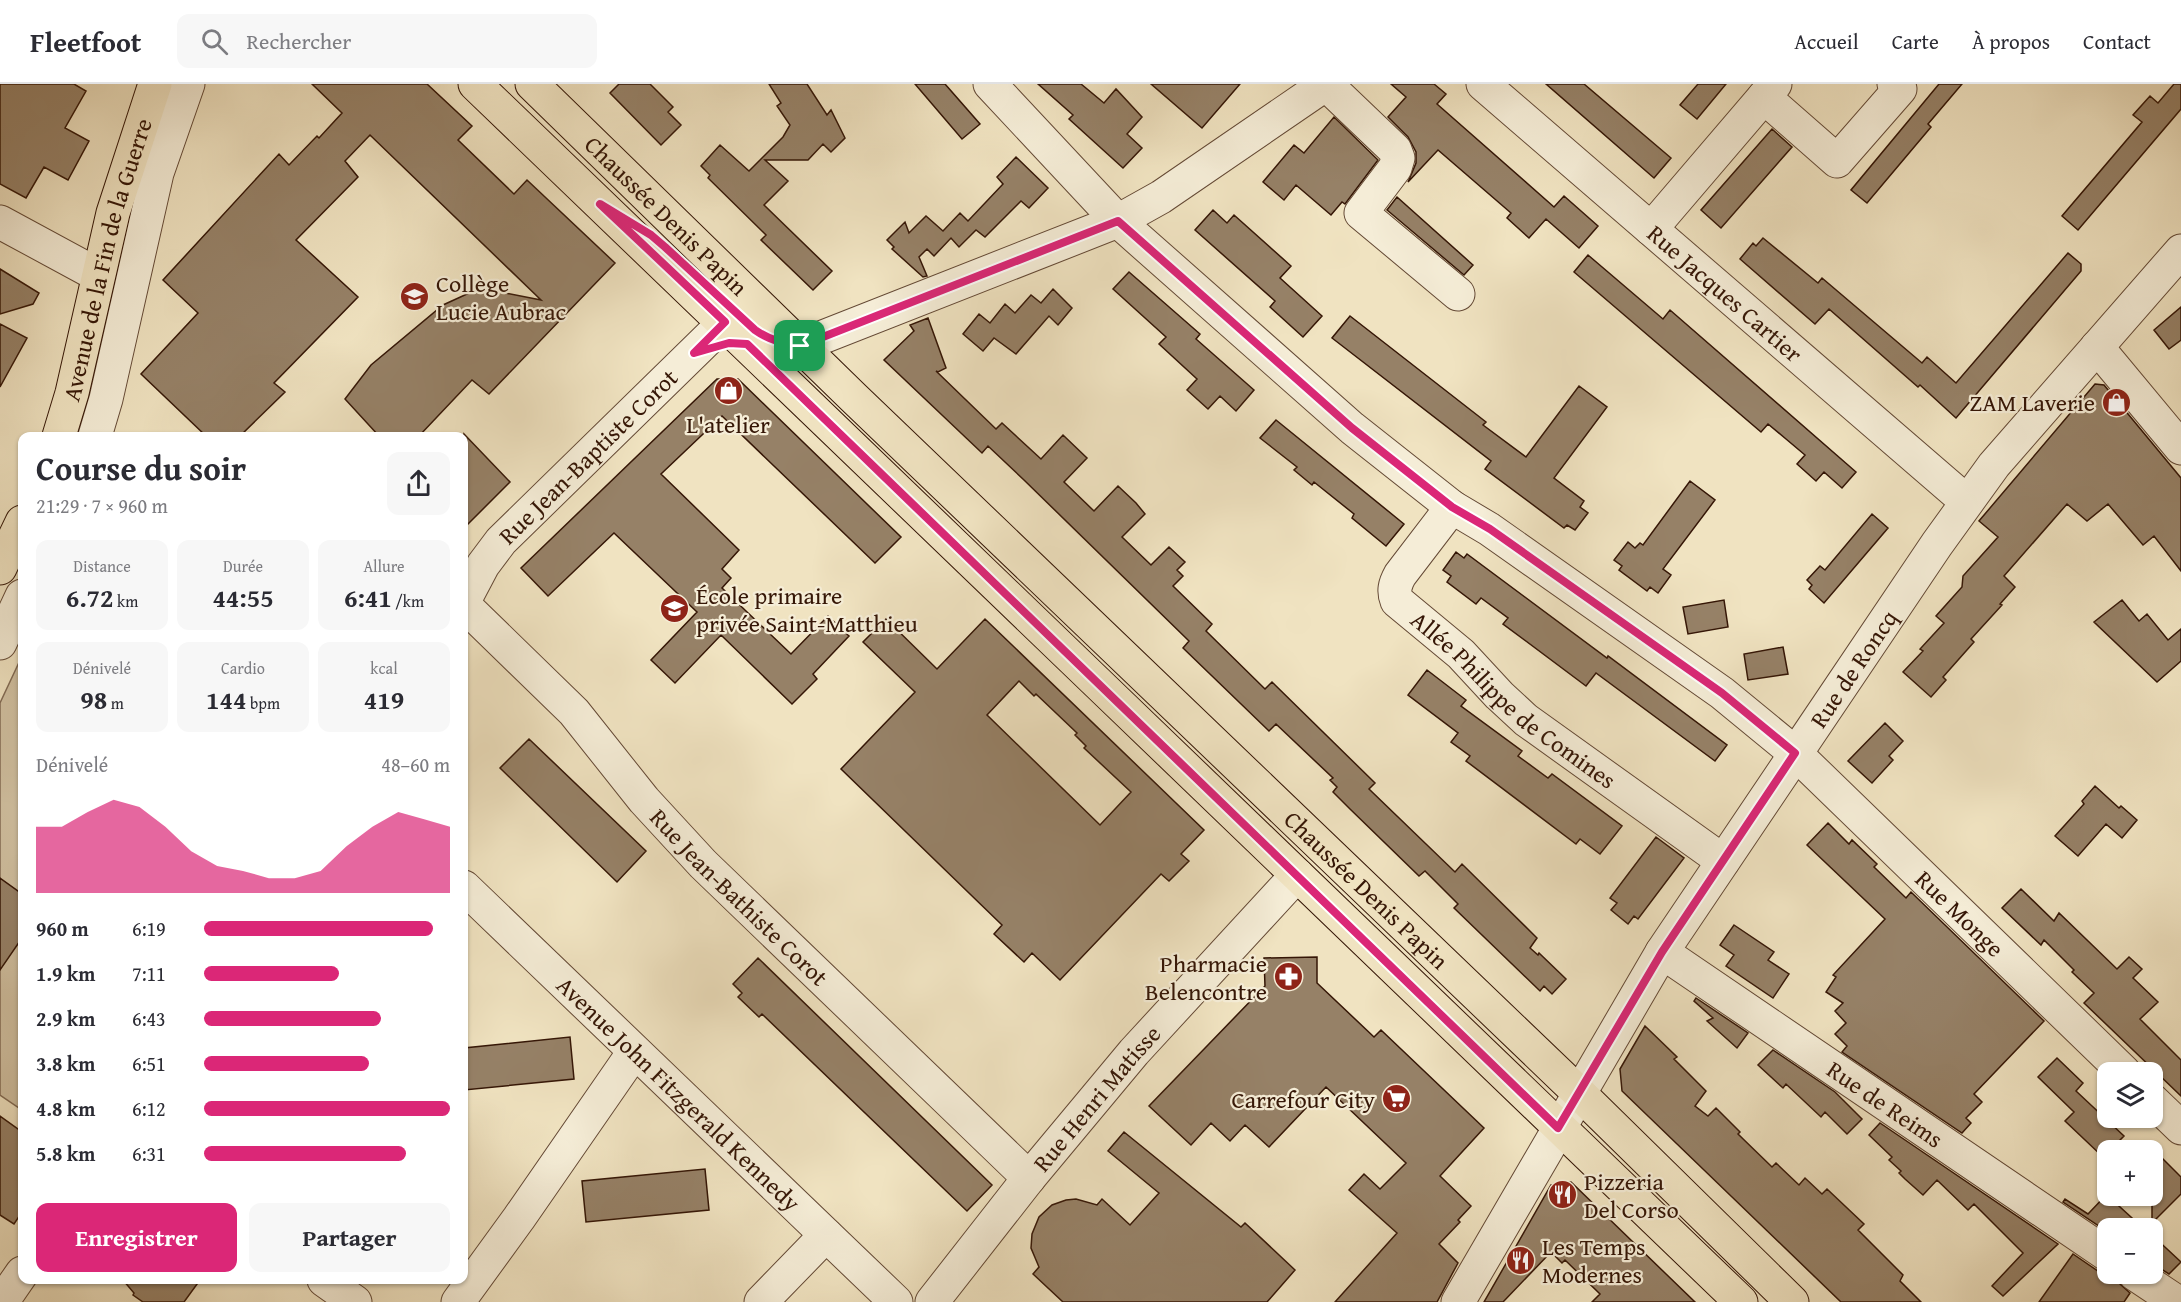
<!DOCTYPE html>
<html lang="fr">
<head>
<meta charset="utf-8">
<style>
  :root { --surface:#fff; --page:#f7f7f7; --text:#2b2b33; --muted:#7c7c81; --line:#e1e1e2; --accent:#db2777 }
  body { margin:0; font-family:"Gentium Book Plus",serif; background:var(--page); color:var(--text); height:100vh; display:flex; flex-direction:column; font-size:22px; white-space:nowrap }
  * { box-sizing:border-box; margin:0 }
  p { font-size:20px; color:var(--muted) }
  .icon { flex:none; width:33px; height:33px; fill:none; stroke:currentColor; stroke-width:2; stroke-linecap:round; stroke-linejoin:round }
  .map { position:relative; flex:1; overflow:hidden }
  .panel { position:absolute; left:18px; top:348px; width:450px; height:852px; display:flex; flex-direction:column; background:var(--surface); border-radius:12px; box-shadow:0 2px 4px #0004 }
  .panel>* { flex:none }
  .tools { position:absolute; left:2097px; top:978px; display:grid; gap:12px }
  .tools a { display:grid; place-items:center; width:66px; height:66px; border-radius:12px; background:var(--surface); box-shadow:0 2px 4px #0004; font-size:30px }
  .pin { position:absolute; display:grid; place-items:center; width:51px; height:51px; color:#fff; margin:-26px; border-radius:12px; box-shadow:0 3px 9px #0006 }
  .round { display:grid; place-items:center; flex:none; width:63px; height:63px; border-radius:12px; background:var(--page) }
  .head { display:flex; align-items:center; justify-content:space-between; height:102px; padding:0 18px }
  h1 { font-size:33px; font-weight:700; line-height:45px }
  .metrics { display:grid; grid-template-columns:repeat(3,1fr); gap:9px; height:102px; padding:6px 18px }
  .metrics div { display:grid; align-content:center; border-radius:12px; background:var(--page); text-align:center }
  .metrics b { font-size:26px; font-weight:700 }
  .metrics small { font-size:16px; font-weight:400 }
  .metrics p { font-size:16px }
  .chart { height:168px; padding:12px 18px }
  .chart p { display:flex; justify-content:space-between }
  .chart svg { width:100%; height:108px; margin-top:6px; fill:var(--accent); opacity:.7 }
  .button { display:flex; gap:12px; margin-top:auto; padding:12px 18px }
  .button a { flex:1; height:69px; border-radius:12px; background:var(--accent); color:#fff; font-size:24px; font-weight:700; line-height:69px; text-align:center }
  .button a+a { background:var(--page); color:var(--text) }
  ul { padding:0 18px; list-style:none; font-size:20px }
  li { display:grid; grid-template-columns:96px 72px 1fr; align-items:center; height:45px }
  li i { height:15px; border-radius:8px; background:var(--accent) }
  header { display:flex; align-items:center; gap:36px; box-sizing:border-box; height:84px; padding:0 30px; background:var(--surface); border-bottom:2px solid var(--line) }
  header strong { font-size:28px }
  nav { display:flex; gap:33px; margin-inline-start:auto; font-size:21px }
  .search { width:420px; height:54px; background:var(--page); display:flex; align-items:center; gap:15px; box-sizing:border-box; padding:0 21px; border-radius:12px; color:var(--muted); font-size:22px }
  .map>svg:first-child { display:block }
</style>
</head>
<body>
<header>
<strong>Fleetfoot</strong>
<div class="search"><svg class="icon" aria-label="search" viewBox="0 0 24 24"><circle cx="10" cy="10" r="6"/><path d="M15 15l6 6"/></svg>Rechercher</div>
<nav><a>Accueil</a><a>Carte</a><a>À propos</a><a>Contact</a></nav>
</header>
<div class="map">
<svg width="2181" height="1218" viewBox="0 0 2181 1218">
  <rect width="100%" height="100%" fill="#f0e3c1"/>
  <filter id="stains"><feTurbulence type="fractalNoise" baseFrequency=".00333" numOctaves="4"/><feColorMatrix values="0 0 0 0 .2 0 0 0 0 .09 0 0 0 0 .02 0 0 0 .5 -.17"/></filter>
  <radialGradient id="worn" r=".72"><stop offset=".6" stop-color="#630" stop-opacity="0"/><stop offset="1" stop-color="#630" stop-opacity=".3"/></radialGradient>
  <path fill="#d0c0a1" stroke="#826b54" stroke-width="1.5" d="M22,572v454l-22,-15v-392z"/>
  <path fill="#968167" stroke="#351606" stroke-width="1.5" fill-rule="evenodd" d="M0,0h74l12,7 -21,37 24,13 -21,39 -24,-13 -18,31 -26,-14z
    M312,0h115l45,42 -14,14 56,54 13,-14 88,83 -126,131 -17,-14 -53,56h-40l-34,-37 26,-34 72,-60 37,-17 61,12 -171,-165 -25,26 13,16 -62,63 62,57 -84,86 11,9 -45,44h-34l-65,-62 57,-61 -35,-33 116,-126 10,11 28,-29 2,2 23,-25z
    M619,0h31l23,23 -5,5 13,13 -20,20 -51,-52z
    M769,0h38l20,31 4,-5 14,28 -14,14 -8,-8 -15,16h-43l23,21 -24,24 68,66 -19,19 -52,-50 5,-5 -58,-57 2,-3 -9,-9 19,-21 29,26 34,-34 7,-12 -13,-19 4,-3z
    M915,0h30l35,40 -18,15z
    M1038,0h43l23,19 12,-14 26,28 -15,17 15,14 -19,20 -54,-49 4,-4z
    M1151,0h89l-38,44z
    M1391,0h43l12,10 -9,10 117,103 10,-11 34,30 -19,22 -33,-29 -17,19 -22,-20 4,-5 -73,-63 -30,32 8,-19v-11l-8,-15 -20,-20 18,-20z
    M1546,0h38l87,74 -17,20z
    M1698,0h28l-29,35 -17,-14z
    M1939,0h23l-34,40 3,3 -64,76 -16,-13z
    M2174,0h7v25l-103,121 -16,-14 80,-94 -9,-7 17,-19 8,7z
    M1334,33l44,43 -33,44 -3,-2 -11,13 -35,-30 -12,15 -21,-18 31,-37 10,8z
    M1772,45l20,18 -71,81 -20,-18z
    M1016,73l32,31 -19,20 -8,-7 -36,36 -9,-7 -17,17 -8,-9 -17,18 -7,-7 -8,8 8,19 -4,1 -31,-28 2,-2 -7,-7 18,-18 4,11 17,-17 17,15 17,-18 8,8 35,-37 -6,-7z
    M1397,113l76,68 -9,10 -77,-65z
    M1213,126l14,13 7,-8 57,51 -11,12 42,38 -19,21 -33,-30 5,-6 -80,-71z
    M1763,154l55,45 4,-5 100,85 5,-6 29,26 112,-130 13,11v7l-125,147 -36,-33 -2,2 -89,-78 -14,15 -75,-65 13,-16 3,3z
    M1588,171l75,64 7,-9 186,162 -14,16 -18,-16 -8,9 -19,-17 8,-9 -19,-16 -18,-15 -7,8 -187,-160z
    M0,185l39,24 -6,11 -33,10z
    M1129,188l71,62 -4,5 58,51 -18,21 -16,-15 -12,13 -21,-19 10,-11 -38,-35 7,-7 -53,-48z
    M1053,205l19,19 -14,17 -9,-9 -33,38 -22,-16 -11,13 -20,-17 16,-20 11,9 15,-19 10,9 16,-18 10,8z
    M2181,223v33l-12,9 -15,-19z
    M1350,232l136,106 -3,3 43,32 53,-71 28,21 -53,71 30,23 -4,6 8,6 -13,17 -8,-5 -3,3 -79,-59 6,-8 -159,-123z
    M928,234l18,50 -8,4 -2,-1 60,58 6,-6 39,36 22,-24 24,23 -23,24 30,29 24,-25 18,17 9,11 -23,23 29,28 18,-18 16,15 -8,8 6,6 -10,10 39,38 -6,7 59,58 7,-7 103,101 -6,6 86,83 7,-8 75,74 -7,10 8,7 1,-2 27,26 -14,15 -8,-8 -4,5 -86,-83 4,-4 -33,-33 -6,5 -69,-67 -17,-17 4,-5 -7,-7 3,-2 -57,-54 -7,7 -86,-83 6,-7 -165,-161 -36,-34 -6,7 -98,-93 30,-29 -4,-6z
    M0,240l27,14 -27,49z
    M717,295h21l163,158 -26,26 -153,-147 -61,58 78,76 -17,19 9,9 -9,10 69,66 37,-38 21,20 -36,38 4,5 -25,25 -71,-69 -46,48 -24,-23 46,-48 -83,-79 -66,63 -27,-28z
    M2095,300l9,1 77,93v93l-27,-35 -11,9 -35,-41 -21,17 -20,-17 -63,72 11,11 -15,17 2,1 -31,34 3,3 -31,35 3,3 -15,17 -28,-25 20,-21 -3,-2 24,-26 -8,-7 26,-29 1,-11 35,-39 -19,-16z
    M1276,336l128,104 -18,22 -34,-28 2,-4 -40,-32 -2,3 -18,-15 3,-3 -37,-29z
    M464,350l46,48 -46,46z
    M1690,397l25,19 -52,69 8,6 -13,18 -8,-6 -3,4 -28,-21 3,-4 -8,-6 14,-18 7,6 5,-5 3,2z
    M1872,430l16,14 -64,75 -15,-14 3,-4 -5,-5 13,-14 5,4z
    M1456,468l8,6 3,-4 140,104 1,-2 119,89 -12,16 -119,-88 -10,13 -83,-62 5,-6 -27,-20 -5,6 -29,-22 4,-6 -8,-6z
    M1724,516l4,27 -40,7 -5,-27z
    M2122,516l17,21 8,-7 21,26 13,-11v32l-24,21 -63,-60z
    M886,535l51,50 48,-50 219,211 -23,24 8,7 -20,20 -8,-7 -101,106 -28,-27 -8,9 -30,-28 8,-9 -161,-156 74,-77 -52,-50zM1019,597l15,15 2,-2 41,39 -2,2 11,11 -2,2 47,44 -31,33 -113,-110z
    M1783,563l5,27 -40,6 -4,-26z
    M1427,586l39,30 -5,6 61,45 -4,5 30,22 4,-4 70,52 -22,28 -20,-15 -4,5 -110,-83 4,-5 -19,-14 7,-9 -50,-38z
    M1885,639l18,18 -14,15 4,4 -21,23 -24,-22z
    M529,655l117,112 -29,31 -117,-114z
    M2095,702l24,22 2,-2 16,14 -15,18 -16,-14 -28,32 -23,-20 29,-32 -2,-3z
    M1828,739l21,21 3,-4 25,24 -3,3 32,31 5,-6 133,129 -70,73 8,8 -16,16 5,5 -9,10 -120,-81 5,-6 -12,-12 11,-11 -11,-12 8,-8 -17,-11 10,-15 -3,-2 52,-56 -78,-74z
    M1656,753l28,21 -46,61 -4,-3 -6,8 -17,-14 6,-7 -7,-5z
    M0,794l22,16v44l-22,32z
    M2021,805l33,32 5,-8 58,56 12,-12 13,12 -9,9 25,24 -18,17 41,41v36l-97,-93 10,-10 -22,-21 2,-2 -30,-30 -3,5 -39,-37z
    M1734,841l40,27 -6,8 21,14 -16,24 -47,-32 8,-11 -14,-10z
    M1317,873v26l57,54 7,-7 103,98 -44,48 31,30 -13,14 2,2 -21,22 19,19 -21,39h-102l62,-69 -48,-43 15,-16 16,15 26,-26 -80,-76 -57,60 -24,-22 -15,16 -19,-18 -20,22 -42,-39 116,-120 -1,-28z
    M758,874l234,227 -25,26 -205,-197 -3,3 -21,-20 4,-4 -9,-9z
    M1696,914l52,35 -11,15 -30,-27 6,-3 -19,-17z
    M1645,942l32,31 -3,2 32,32 -11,15 13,10 8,-8 24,24 -2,2 34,33 4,-4 23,22 6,-7 17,16 5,-5 37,35 -6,6 45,45 -3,6 21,21h-80l-219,-211 -2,-22z
    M570,953l4,42 -110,11v-42z
    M1773,966l62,42 27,27 -15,15 -22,-22 -4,5 -35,-33 -3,4 -25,-23z
    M2057,974l26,25 -7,8 48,45 -21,21 -38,-36 9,-9 -36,-35z
    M0,1032l22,16v80l-8,12 -14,-9z
    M1880,1039l178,121 -55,52 -11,-10 31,-33 -49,-49 -6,6 -31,-30 -14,15 -18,-16 -6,-6 2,-2 -12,-11 3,-3 -23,-22z
    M1124,1048l117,95 4,-4 50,47 -28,32h-204l-30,-28 6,-7 -8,-19 1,-14 7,-17 13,-12 14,-5 10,-1 21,6 5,-6 28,26 29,-32 -51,-42z
    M2162,1074l19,19v17l-29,29v-55z
    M705,1085l4,41 -123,12 -4,-41z
    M1571,1098l94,91 30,29h-103l8,-8 -35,-34 -3,3 -11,-11 -48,50h-19l67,-117z
    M2107,1110l1,2 35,32h-35v4l-45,-30 2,-3 23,15z
    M2152,1151l29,27 -12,12 -17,-11z
    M2073,1170l25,17 8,3h10l3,9 11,10 -6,9h-85z
    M123,1196h77l-16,22h-41l-10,-7 1,-2z"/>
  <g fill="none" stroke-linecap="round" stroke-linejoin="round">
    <defs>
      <g id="minor">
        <path id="s1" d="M990,0l128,137 234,207 100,79 37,22 233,164 73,60 329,319"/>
        <path d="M1326,0l69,66 3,8 -3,10 -34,45 97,81"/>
        <path id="s2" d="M1483,0l483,417"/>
        <path d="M1764,13l73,64 63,-72 -6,-5"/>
        <path d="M0,138l98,53"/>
        <path d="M1651,145l124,-145"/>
        <path d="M723,217c29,27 37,38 77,45l318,-125 43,-24 165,-113"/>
        <path d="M2097,263l84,101"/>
        <path d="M95,352l11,-37 51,-226 31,-89"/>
        <path id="s3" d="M1452,423l-52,68c-5,9 -7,16 -3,26l64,53 38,41 27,25 197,141"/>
        <path id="s4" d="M464,517l19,-36 18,-24 224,-219"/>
        <path id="s5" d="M464,521l110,107 70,88 59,64 326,314"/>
        <path d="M0,559l22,-47"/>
        <path id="s6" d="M464,803l432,415"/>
        <path id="s7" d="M1662,868l446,303"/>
        <path d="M2152,1016l29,28"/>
        <path d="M2135,1190l42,28"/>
        <path d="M324,1196l31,22"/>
        <path d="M2,1218l20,-29"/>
        <path d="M458,1218l61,-84 115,-166"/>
        <path d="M761,1218l65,-67"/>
        <path id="s8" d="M932,1218l97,-124 105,-126 163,-177"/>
        <path id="s9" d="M1458,1218l204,-350 275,-408 57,-79 187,-214"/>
      </g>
      <g id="major">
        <path d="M475,0c424,404 842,814 1266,1218"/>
        <path id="s10" d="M532,0l321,313 727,697 212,208"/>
        <path id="s11" d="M59,352l13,-43 41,-180 42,-129"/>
        <path d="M0,484l22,-46"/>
      </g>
    </defs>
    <use href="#minor" stroke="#644935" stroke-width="35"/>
    <use href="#major" stroke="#351606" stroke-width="35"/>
    <use href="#minor" stroke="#f5edd7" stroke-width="33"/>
    <use href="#major" stroke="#f0e3c1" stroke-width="33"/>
  </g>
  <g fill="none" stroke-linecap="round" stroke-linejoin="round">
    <defs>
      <path id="route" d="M600,120l51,31 14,12 90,83c14,10 28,13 45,16l318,-125 234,207 100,79 38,22 232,164 73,60 -133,199 -104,176 -811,-784 -18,-1 -35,10 31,-31z"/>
    </defs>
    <use href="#route" stroke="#fff" stroke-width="12"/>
    <use href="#route" stroke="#db2777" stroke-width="8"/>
  </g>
  <defs>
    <symbol id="school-disc" viewBox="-11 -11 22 22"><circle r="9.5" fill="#8f2418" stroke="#f5edd7"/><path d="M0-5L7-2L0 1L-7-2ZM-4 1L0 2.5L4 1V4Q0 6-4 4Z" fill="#fff"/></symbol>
    <symbol id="shop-disc" viewBox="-11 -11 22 22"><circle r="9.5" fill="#8f2418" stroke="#f5edd7"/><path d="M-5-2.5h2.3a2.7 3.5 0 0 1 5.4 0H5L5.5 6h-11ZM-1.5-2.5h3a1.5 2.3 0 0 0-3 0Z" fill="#fff"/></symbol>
    <symbol id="pharmacy-disc" viewBox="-11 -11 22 22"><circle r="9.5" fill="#8f2418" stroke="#f5edd7"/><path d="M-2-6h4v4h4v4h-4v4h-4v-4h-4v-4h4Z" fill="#fff"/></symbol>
    <symbol id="supermarket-disc" viewBox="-11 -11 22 22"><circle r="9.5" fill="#8f2418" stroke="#f5edd7"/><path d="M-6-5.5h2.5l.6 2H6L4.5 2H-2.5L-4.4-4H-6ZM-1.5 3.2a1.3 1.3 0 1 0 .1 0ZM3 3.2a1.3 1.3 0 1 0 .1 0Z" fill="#fff"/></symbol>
    <symbol id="restaurant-disc" viewBox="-11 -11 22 22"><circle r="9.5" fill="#8f2418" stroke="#f5edd7"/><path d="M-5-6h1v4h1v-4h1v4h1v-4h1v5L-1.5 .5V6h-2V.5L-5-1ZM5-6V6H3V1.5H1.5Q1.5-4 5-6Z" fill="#fff"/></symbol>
  </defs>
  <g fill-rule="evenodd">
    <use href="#school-disc" x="398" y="196" width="33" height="33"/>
    <use href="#shop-disc" x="712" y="290" width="33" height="33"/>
    <use href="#shop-disc" x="2100" y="302" width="33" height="33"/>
    <use href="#school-disc" x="658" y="508" width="33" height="33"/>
    <use href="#pharmacy-disc" x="1272" y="876" width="33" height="33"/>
    <use href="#supermarket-disc" x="1380" y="998" width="33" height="33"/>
    <use href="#restaurant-disc" x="1546" y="1094" width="33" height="33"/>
    <use href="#restaurant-disc" x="1504" y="1160" width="33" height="33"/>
  </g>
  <g text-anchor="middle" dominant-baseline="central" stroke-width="4.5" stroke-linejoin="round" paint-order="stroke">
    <g font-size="24" fill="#351606" stroke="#f5edd7">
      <text stroke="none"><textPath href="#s10" startOffset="188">Chaussée Denis Papin</textPath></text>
      <text stroke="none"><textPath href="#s11" startOffset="183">Avenue de la Fin de la Guerre</textPath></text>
      <text stroke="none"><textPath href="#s2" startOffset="320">Rue Jacques Cartier</textPath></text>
      <text stroke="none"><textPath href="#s4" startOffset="192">Rue Jean-Baptiste Corot</textPath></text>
      <text stroke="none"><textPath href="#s9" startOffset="747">Rue de Roncq</textPath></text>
      <text stroke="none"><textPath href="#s3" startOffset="266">Allée Philippe de Comines</textPath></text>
      <text stroke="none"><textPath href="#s10" startOffset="1160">Chaussée Denis Papin</textPath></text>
      <text stroke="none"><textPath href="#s5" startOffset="402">Rue Jean-Bathiste Corot</textPath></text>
      <text stroke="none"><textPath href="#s1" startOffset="1280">Rue Monge</textPath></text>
      <text stroke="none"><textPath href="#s6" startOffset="298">Avenue John Fitzgerald Kennedy</textPath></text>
      <text stroke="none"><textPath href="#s8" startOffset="262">Rue Henri Matisse</textPath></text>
      <text stroke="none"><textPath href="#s7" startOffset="270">Rue de Reims</textPath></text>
    </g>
    <g font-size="24" fill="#351606" stroke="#f5edd7" text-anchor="start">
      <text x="436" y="199">Collège<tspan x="436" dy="28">Lucie Aubrac</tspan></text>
      <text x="2095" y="318" text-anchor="end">ZAM Laverie</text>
      <text x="728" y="340" text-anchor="middle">L'atelier</text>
      <text x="696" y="511">École primaire<tspan x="696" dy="28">privée Saint-Matthieu</tspan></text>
      <text x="1267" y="879" text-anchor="end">Pharmacie<tspan x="1267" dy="28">Belencontre</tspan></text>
      <text x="1375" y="1015" text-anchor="end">Carrefour City</text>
      <text x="1584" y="1097">Pizzeria<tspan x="1584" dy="28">Del Corso</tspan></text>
      <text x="1542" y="1162">Les Temps<tspan x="1542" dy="28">Modernes</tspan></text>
    </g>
  </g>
  <rect width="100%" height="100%" filter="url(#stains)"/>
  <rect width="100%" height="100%" fill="url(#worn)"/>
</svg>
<div class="tools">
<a><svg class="icon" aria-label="layers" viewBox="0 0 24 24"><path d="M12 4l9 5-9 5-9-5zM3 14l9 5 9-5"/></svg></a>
<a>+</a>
<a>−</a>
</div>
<div class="pin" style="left:800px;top:262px;background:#1e9e55"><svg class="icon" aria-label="arrive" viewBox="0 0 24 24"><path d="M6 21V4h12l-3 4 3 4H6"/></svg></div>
<section class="panel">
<div class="head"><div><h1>Course du soir</h1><p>21:29 · 7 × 960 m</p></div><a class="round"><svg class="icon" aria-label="share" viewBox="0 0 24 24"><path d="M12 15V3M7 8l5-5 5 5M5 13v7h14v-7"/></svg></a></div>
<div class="metrics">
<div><p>Distance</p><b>6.72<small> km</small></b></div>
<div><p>Durée</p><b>44:55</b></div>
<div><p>Allure</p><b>6:41<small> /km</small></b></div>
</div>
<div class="metrics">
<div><p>Dénivelé</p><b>98<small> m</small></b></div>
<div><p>Cardio</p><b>144<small> bpm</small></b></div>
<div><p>kcal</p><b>419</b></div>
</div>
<div class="chart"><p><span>Dénivelé</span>48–60 m</p>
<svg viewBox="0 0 160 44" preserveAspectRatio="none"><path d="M0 44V17L10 17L20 11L30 6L40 9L50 17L60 27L70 33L80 35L90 38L100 38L110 35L120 25L130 17L140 11L150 14L160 17V44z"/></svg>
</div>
<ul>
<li><b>960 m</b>6:19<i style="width:93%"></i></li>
<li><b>1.9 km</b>7:11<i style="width:55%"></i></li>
<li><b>2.9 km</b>6:43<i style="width:72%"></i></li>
<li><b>3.8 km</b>6:51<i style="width:67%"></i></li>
<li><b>4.8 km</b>6:12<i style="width:100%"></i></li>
<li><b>5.8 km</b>6:31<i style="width:82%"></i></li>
</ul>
<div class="button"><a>Enregistrer</a><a>Partager</a></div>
</section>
</div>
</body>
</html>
